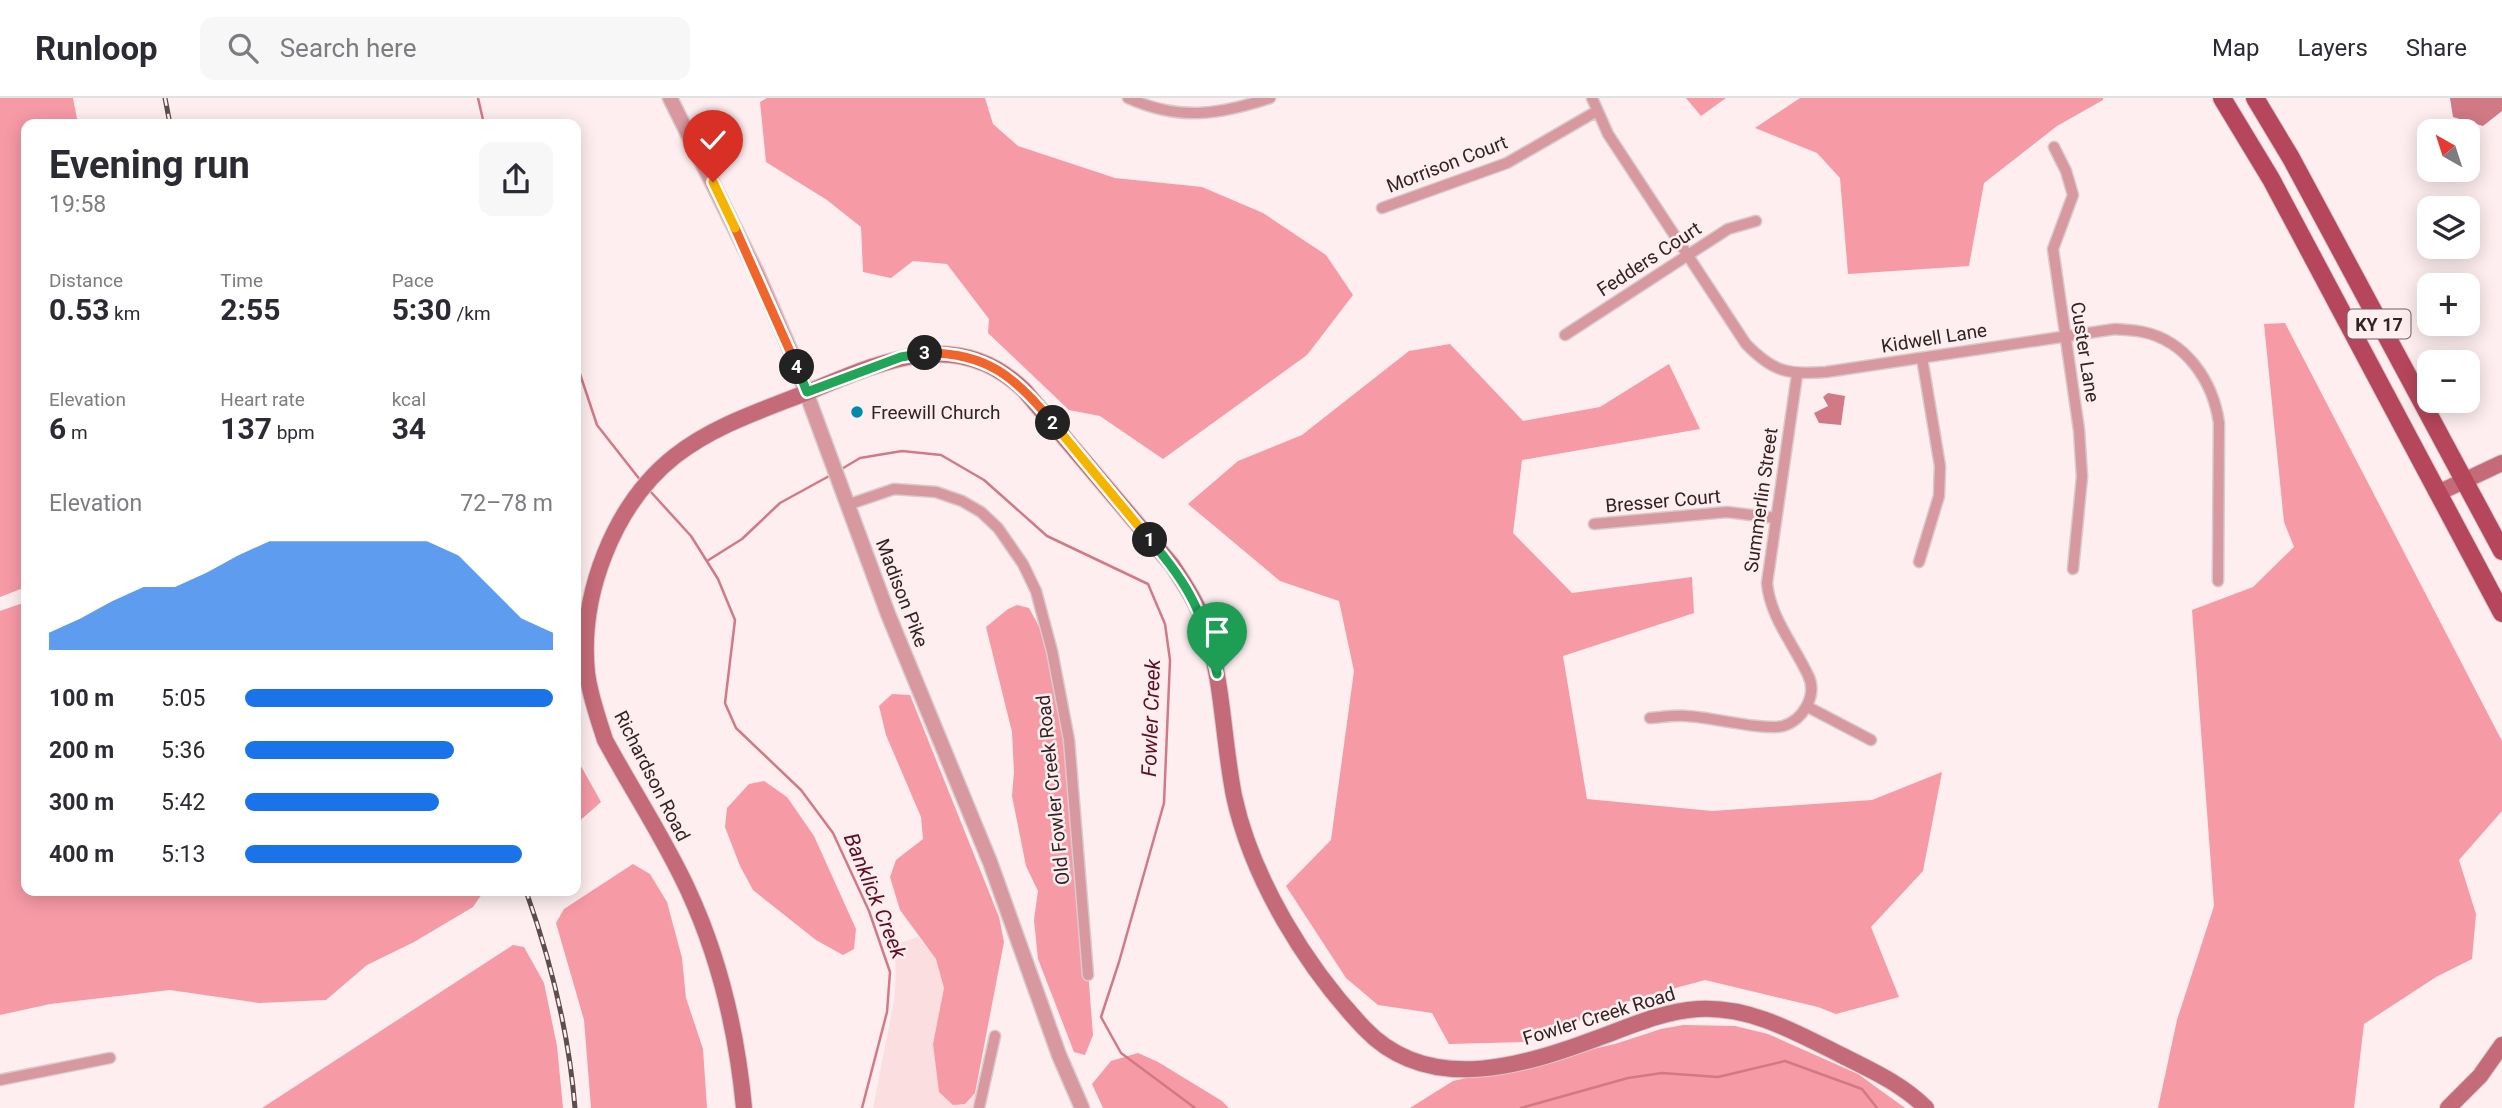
<!DOCTYPE html>
<html lang="en">
<head>
<meta charset="utf-8">
<style>
  :root { --surface:#fff; --page:#f7f7f7; --text:#2b2b33; --muted:#7c7c81; --line:#e1e1e2; --accent:#1a73e8 }
  body { margin:0; font-family:Roboto,sans-serif; background:var(--page); color:var(--text); height:100vh; display:flex; flex-direction:column; font-size:26px; white-space:nowrap }
  * { box-sizing:border-box; margin:0 }
  p { font-size:23px; color:var(--muted) }
  .icon { flex:none; width:38px; height:38px; fill:none; stroke:currentColor; stroke-width:2; stroke-linecap:round; stroke-linejoin:round }
  .map { position:relative; flex:1; overflow:hidden }
  .panel { position:absolute; left:21px; top:21px; width:560px; height:777px; display:flex; flex-direction:column; background:var(--surface); border-radius:14px; box-shadow:0 4px 18px #0003 }
  .panel>* { flex:none }
  .needle { width:46px; rotate:321deg }
  .buttons { position:absolute; left:2417px; top:21px; display:grid; gap:14px }
  .buttons a { display:grid; place-items:center; width:63px; height:63px; border-radius:14px; background:var(--surface); box-shadow:0 4px 18px #0003; font-size:35px }
  .pin { position:absolute; display:grid; place-items:center; width:60px; height:60px; color:#fff; margin:-72px -30px; border-radius:50% 50% 50% 0; rotate:-45deg; box-shadow:0 0 7px #0007 }
  .pin .icon { rotate:45deg }
  .km { position:absolute; width:35px; height:35px; margin:-18px; border-radius:50%; background:#222; color:#fff; font-size:19px; line-height:35px; text-align:center }
  .round { display:grid; place-items:center; flex:none; width:74px; height:74px; border-radius:14px; background:var(--page) }
  .summary { display:flex; align-items:center; justify-content:space-between; height:119px; padding:0 28px }
  h1 { font-size:38px; font-weight:700; line-height:52px }
  .metrics { display:grid; grid-template-columns:repeat(3,1fr); gap:10px; height:119px; padding:7px 28px }
  .metrics div { display:grid; align-content:center }
  .metrics b { font-size:30px; font-weight:700 }
  .metrics small { font-size:19px; font-weight:400 }
  .metrics p { font-size:19px }
  .chart { height:196px; padding:14px 28px }
  .chart p { display:flex; justify-content:space-between }
  .chart svg { width:100%; height:126px; margin-top:7px; fill:var(--accent); opacity:.7 }
  ul { padding:0 28px; list-style:none; font-size:23px }
  li { display:grid; grid-template-columns:112px 84px 1fr; align-items:center; height:52px }
  li i { height:18px; border-radius:9px; background:var(--accent) }
  header { display:flex; align-items:center; gap:42px; box-sizing:border-box; height:98px; padding:0 35px; background:var(--surface); border-bottom:2px solid var(--line) }
  header strong { font-size:33px }
  nav { display:flex; gap:38px; margin-inline-start:auto; font-size:24px }
  .search { width:490px; height:63px; background:var(--page); display:flex; align-items:center; gap:18px; box-sizing:border-box; padding:0 24px; border-radius:14px; color:var(--muted); font-size:26px }
  .map>svg:first-child { display:block }
</style>
</head>
<body>
<header>
<strong>Runloop</strong>
<div class="search"><svg class="icon" aria-label="search" viewBox="0 0 24 24"><circle cx="10" cy="10" r="6"/><path d="M15 15l6 6"/></svg>Search here</div>
<nav><a>Map</a><a>Layers</a><a>Share</a></nav>
</header>
<div class="map">
<svg width="2502" height="1010" viewBox="0 0 2502 1010">
  <rect width="100%" height="100%" fill="#feeeef"/>
  <path fill="#fbdee0" d="M918,839l18,22 8,29 -11,56 32,60 10,-11 6,2 -2,13h-106l21,-107 2,-29 -1,-15 -4,-11z"/>
  <path fill="#f69aa6" d="M0,0h73l5,26h-52v463l-26,10z
    M767,0h218l8,26 25,22 97,32 87,9 61,26 63,42 27,40 -46,60 -144,104 -63,-43 -31,-6 -81,-77 1,-14 -42,-55 -34,-3 -22,17 -28,-6 -2,-45 -34,-27 -61,-38 -6,-60z
    M1686,0h40l-25,18z
    M1800,0h303v2l-46,26 -73,57 -15,83 -121,8 -8,-96 -23,-25 -62,-25z
    M2285,225l217,418v70l-43,49 17,54 -4,45 -36,18 -72,47 -10,84h-196l19,-88 37,-114 -22,-296 61,-23 41,-40 -10,-25 -20,-198z
    M1450,246l73,77 77,-14 69,-43 31,65 -178,31 -9,73 59,60 120,-16 2,36 -131,43 24,143 125,12 160,-11 70,-28 -19,99 -52,56 28,70 -63,17 -18,-7 -113,-27 -70,19 -110,43 -76,2 -17,-31 -54,-8 -32,-27 -60,-92 45,-46 23,-169 -15,-70 -59,-20 -92,-77 50,-43 64,-26 107,-84z
    M26,504v289h458l-11,16 -59,35 -47,23 -41,35 -67,3 -89,-13 -120,14 -50,11v-404z
    M1017,507l12,3 23,43 24,166 17,218 -8,20 -11,-3 -36,-93 -4,-39 4,-29 -12,-25 -14,-70 2,-24 -2,-40 -26,-105 22,-18z
    M892,596l18,1 89,222 5,25 -29,151 -10,11 -12,1 -14,-13 -6,-48 11,-56 -8,-29 -36,-49 -10,-33 6,-17 27,-21 -2,-22 -35,-82 -7,-29z
    M576,659l25,45 -25,22z
    M764,683l23,16 27,39 42,93 -2,20 -11,6 -27,-15 -63,-50 -13,-24 -15,-39 2,-19 22,-24z
    M633,766l17,10 17,28 15,56 4,40 17,51 4,59h-116l-7,-88 -28,-97 8,-14z
    M513,847l11,2 20,36 13,63 6,62h-301z
    M1683,927l52,1 33,8 90,40 47,34h-495l43,-27 162,-37 46,-15z
    M1138,955l20,9 64,39 7,7h-126l-11,-24 19,-23z"/>
  <path fill="#d27986" d="M2450,0h52v13l-19,15 -30,-9z
    M1828,295l17,3 -4,29 -22,-2 -5,-10 14,-7 -5,-9z"/>
  <g fill="none" stroke-linecap="round" stroke-linejoin="round">
    <path stroke="#d27986" stroke-width="2.5" d="M478,0l6,26
      M576,264l21,63 44,56
      M840,372l20,-12 42,-7 39,4 43,25 63,56 101,48 17,40 5,36 -6,143 -45,159 -18,55 20,36 74,55
      M650,393l41,45 27,43 17,41 -10,83 11,25 65,62 32,43 36,78 21,61 -3,40 -25,96
      M707,463l35,-22 38,-36 51,-28
      M1521,1010l107,-30 34,-5 56,4 67,-16 77,28 15,19"/>
    <defs>
      <path id="minor" d="M1128,0c51,23 90,17 142,0
        M1592,0l16,36 138,210c27,28 42,31 80,28l289,-43c9,1 19,1 28,3 43,9 70,49 76,91l-1,158
        M2054,49l12,24 7,24 -20,54 26,181 3,47 -9,92
        M1382,110l125,-45 90,-52
        M1565,237l163,-106 28,-8
        M847,407l47,-16 42,3 26,9 19,11 17,16 25,36 13,27 16,60 17,89 19,235
        M1594,426l133,-12 49,6
        M1919,464l20,-66 1,-30 -18,-108
        M1808,609l63,33
        M1650,620c12,-1 25,-3 37,-2 23,1 77,15 96,10 20,-6 35,-31 25,-51 -14,-30 -38,-58 -41,-92l30,-208
        M0,982l110,-22
        M979,1010l16,-72"/>
      <path id="tertiary" d="M670,0l87,175 35,81 96,260 102,248 69,193 23,53"/>
      <path id="secondary" d="M2438,395l64,-30
        M744,1010c-7,-75 -24,-149 -56,-218 -24,-52 -56,-100 -83,-150 -7,-22 -15,-44 -18,-67 -8,-77 26,-168 88,-217 41,-32 91,-47 138,-66 72,-30 146,-63 211,0l148,175c14,21 27,41 34,64 17,54 17,111 28,167 18,83 72,171 130,232 66,70 165,36 242,7 29,-11 60,-24 92,-26 52,-3 97,23 143,46 30,15 61,29 85,53
        M2448,1010l32,-32 22,-31"/>
      <path id="primary" d="M2222,0l49,81 231,434
        M2255,0l36,60 211,393"/>
    </defs>
    <use href="#minor" stroke="#d9cacb" stroke-width="13"/>
    <use href="#tertiary" stroke="#d9cacb" stroke-width="17"/>
    <use href="#secondary" stroke="#d9cacb" stroke-width="18"/>
    <use href="#primary" stroke="#d9cacb" stroke-width="20"/>
    <use href="#minor" stroke="#d898a0" stroke-width="10"/>
    <use href="#tertiary" stroke="#d898a0" stroke-width="14"/>
    <use href="#secondary" stroke="#c56a78" stroke-width="16"/>
    <use href="#primary" stroke="#b6465c" stroke-width="18"/>
    <defs>
      <path id="rail" d="M165,0l5,26
        M526,793c25,70 43,143 49,217"/>
    </defs>
    <use href="#rail" stroke="#5c4d4e" stroke-width="5"/>
    <use href="#rail" stroke="#feeeef" stroke-width="2.5" stroke-dasharray="8" stroke-linecap="butt"/>
  </g>
  <g fill="none" stroke-linecap="round" stroke-linejoin="round">
    <defs>
      <path id="split-1" d="M1150,442c41,47 53,74 67,134"/>
      <path id="split-2" d="M1053,325l97,117"/>
      <path id="split-3" d="M925,255c61,-1 91,24 128,70"/>
      <path id="split-4" d="M797,269l10,25 94,-35 24,-4"/>
      <path id="split-5" d="M735,130l62,139"/>
      <path id="split-6" d="M713,84l22,46"/>
    </defs>
    <use href="#split-1" stroke="#fff" stroke-width="14"/>
    <use href="#split-2" stroke="#fff" stroke-width="14"/>
    <use href="#split-3" stroke="#fff" stroke-width="14"/>
    <use href="#split-4" stroke="#fff" stroke-width="14"/>
    <use href="#split-5" stroke="#fff" stroke-width="14"/>
    <use href="#split-6" stroke="#fff" stroke-width="14"/>
    <use href="#split-1" stroke="#22a559" stroke-width="9"/>
    <use href="#split-2" stroke="#f5b400" stroke-width="9"/>
    <use href="#split-3" stroke="#f0652b" stroke-width="9"/>
    <use href="#split-4" stroke="#22a559" stroke-width="9"/>
    <use href="#split-5" stroke="#f0652b" stroke-width="9"/>
    <use href="#split-6" stroke="#f5b400" stroke-width="9"/>
  </g>
  <circle fill="#008aa9" stroke="#feeeef" stroke-width="2.5" cx="857" cy="314" r="7"/>
  <g text-anchor="middle" dominant-baseline="central" stroke-width="5" stroke-linejoin="round" paint-order="stroke">
    <rect fill="#feeeef" stroke="#6f6162" stroke-width="2" x="2347.5" y="211.5" width="63" height="29" rx="5"/>
    <g font-size="18" font-weight="bold" fill="#322425">
      <text x="2379" y="226">KY 17</text>
    </g>
    <g font-size="19" fill="#322425" stroke="#feeeef">
      <text transform="translate(1447 66) rotate(-21)">Morrison Court</text>
      <text transform="translate(1649 161) rotate(-33)">Fedders Court</text>
      <text transform="translate(1934 240) rotate(-9)">Kidwell Lane</text>
      <text transform="translate(2085 254) rotate(81)">Custer Lane</text>
      <text transform="translate(1761 402) rotate(-82)">Summerlin Street</text>
      <text transform="translate(1663 403) rotate(-5)">Bresser Court</text>
      <text transform="translate(902 495) rotate(69)">Madison Pike</text>
      <text transform="translate(652 678) rotate(63)">Richardson Road</text>
      <text transform="translate(1053 692) rotate(-96)">Old Fowler Creek Road</text>
      <text transform="translate(1599 918) rotate(-17)">Fowler Creek Road</text>
    </g>
    <g font-size="19" fill="#322425" stroke="#feeeef" text-anchor="start">
      <text x="871" y="314">Freewill Church</text>
    </g>
    <g font-size="21" font-style="italic" fill="#5f0e24" stroke="#feeeef">
      <text transform="translate(1151 620) rotate(-88)">Fowler Creek</text>
      <text transform="translate(875 798) rotate(68)">Banklick Creek</text>
    </g>
  </g>
</svg>
<div class="buttons">
<a><svg class="needle" viewBox="-14 -14 28 28"><path d="M0-13l5 13h-10z" fill="#e53935"/><path d="M0 13l5-13h-10z" fill="#7c7c81"/></svg></a>
<a><svg class="icon" aria-label="layers" viewBox="0 0 24 24"><path d="M12 4l9 5-9 5-9-5zM3 14l9 5 9-5"/></svg></a>
<a>+</a>
<a>−</a>
</div>
<div class="pin" style="left:1217px;top:576px;background:#1e9e55"><svg class="icon" aria-label="arrive" viewBox="0 0 24 24"><path d="M6 21V4h12l-3 4 3 4H6"/></svg></div>
<div class="pin" style="left:713px;top:84px;background:#d93025"><svg class="icon" aria-label="check" viewBox="0 0 24 24"><path d="M5 12l5 5 9-10"/></svg></div>
<b class="km" style="left:1150px;top:442px">1</b>
<b class="km" style="left:1053px;top:325px">2</b>
<b class="km" style="left:925px;top:255px">3</b>
<b class="km" style="left:797px;top:269px">4</b>
<section class="panel">
<div class="summary"><div><h1>Evening run</h1><p>19:58</p></div><a class="round"><svg class="icon" aria-label="share" viewBox="0 0 24 24"><path d="M12 15V3M7 8l5-5 5 5M5 13v7h14v-7"/></svg></a></div>
<div class="metrics">
<div><p>Distance</p><b>0.53<small> km</small></b></div>
<div><p>Time</p><b>2:55</b></div>
<div><p>Pace</p><b>5:30<small> /km</small></b></div>
</div>
<div class="metrics">
<div><p>Elevation</p><b>6<small> m</small></b></div>
<div><p>Heart rate</p><b>137<small> bpm</small></b></div>
<div><p>kcal</p><b>34</b></div>
</div>
<div class="chart"><p><span>Elevation</span>72–78 m</p>
<svg viewBox="0 0 160 44" preserveAspectRatio="none"><path d="M0 44V38L10 33L20 27L30 22L40 22L50 17L60 11L70 6L80 6L90 6L100 6L110 6L120 6L130 11L140 22L150 33L160 38V44z"/></svg>
</div>
<ul>
<li><b>100 m</b>5:05<i style="width:100%"></i></li>
<li><b>200 m</b>5:36<i style="width:68%"></i></li>
<li><b>300 m</b>5:42<i style="width:63%"></i></li>
<li><b>400 m</b>5:13<i style="width:90%"></i></li>
</ul>
</section>
</div>
</body>
</html>
